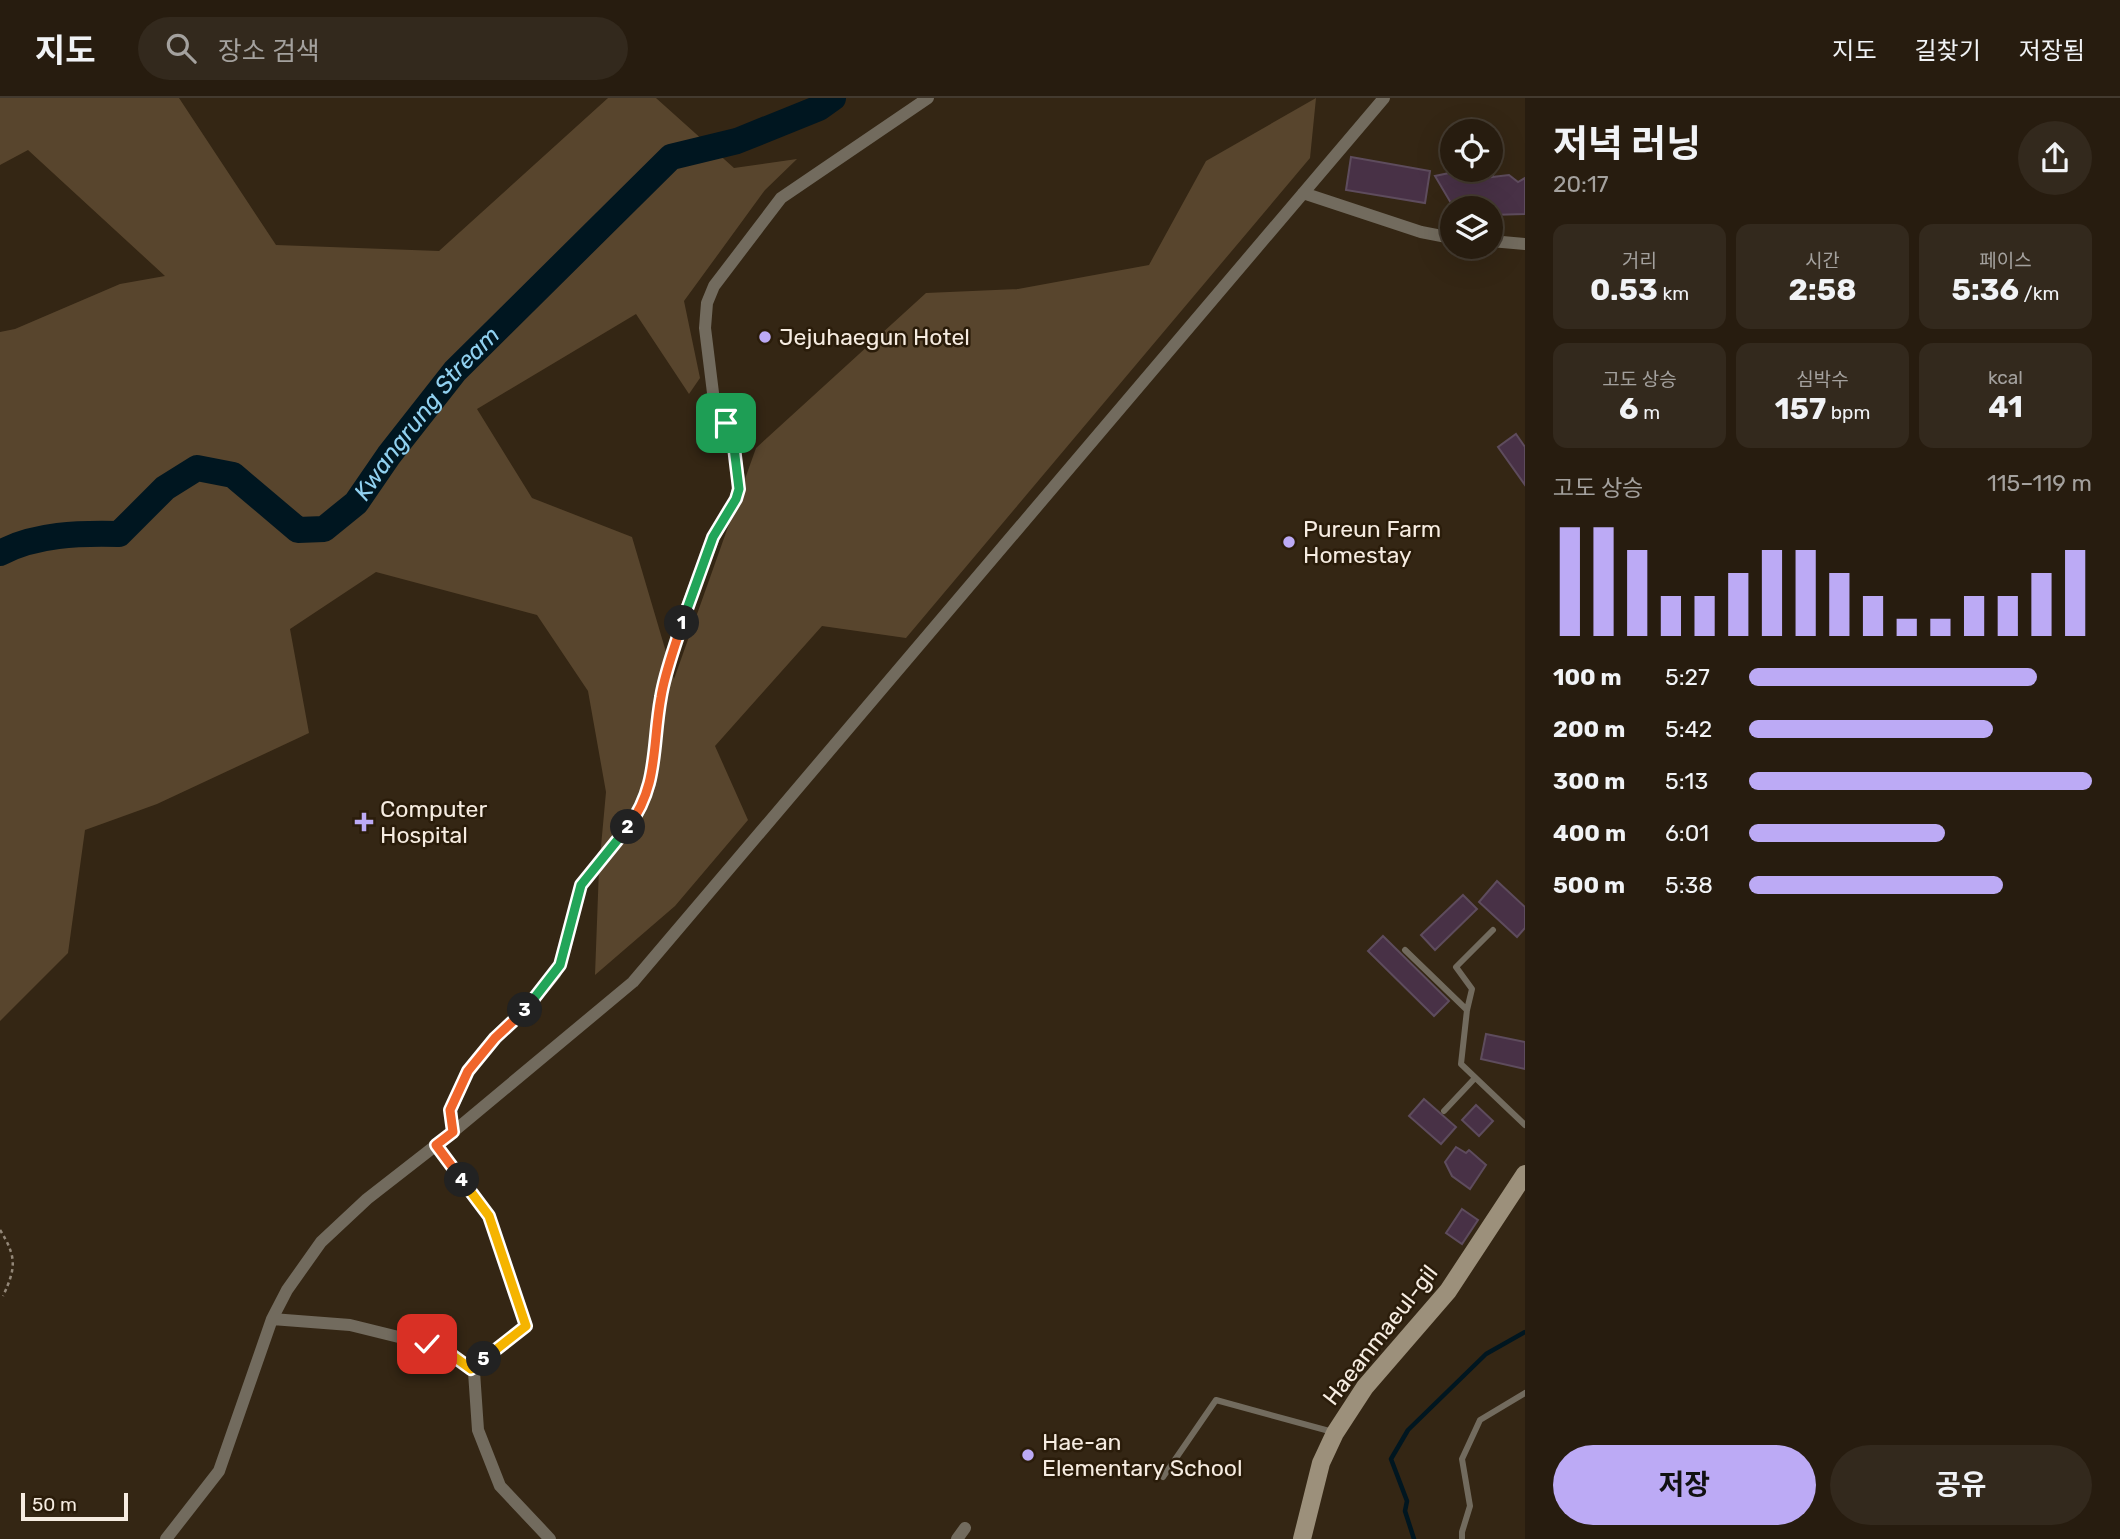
<!DOCTYPE html>
<html lang="ko">
<head>
<meta charset="utf-8">
<style>
  :root { --surface:#271c0f; --page:#33291d; --text:#f1f3f6; --muted:#a4a19e; --line:#433a2f; --accent:#bcaaf5 }
  body { margin:0; font-family:Rubik,"Noto Sans KR",sans-serif; background:var(--page); color:var(--text); height:100vh; display:flex; flex-direction:column; font-size:26px; white-space:nowrap }
  * { box-sizing:border-box; margin:0 }
  p { font-size:23px; color:var(--muted) }
  .icon { flex:none; width:38px; height:38px; fill:none; stroke:currentColor; stroke-width:2; stroke-linecap:round; stroke-linejoin:round }
  .map { position:relative; flex:1; overflow:hidden }
  .sheet { display:flex; flex-direction:column; background:var(--surface); width:595px }
  .sheet>* { flex:none }
  .buttons { position:absolute; left:1440px; top:21px; display:grid; gap:14px }
  .buttons a { display:grid; place-items:center; width:63px; height:63px; border-radius:50%; background:var(--surface); box-shadow:0 7px 28px #0002,0 0 0 2px var(--line); font-size:35px }
  .scale { position:absolute; left:21px; bottom:18px; width:107px; box-sizing:border-box; padding-left:7px; border:4px solid #f6ece1; border-top:0; font-size:19px; line-height:24px; white-space:nowrap; color:#f6ece1; -webkit-text-stroke:5px #2a1c0a; paint-order:stroke }
  .pin { position:absolute; display:grid; place-items:center; width:60px; height:60px; color:#fff; margin:-30px; border-radius:14px; box-shadow:0 4px 10px #0006 }
  .km { position:absolute; width:35px; height:35px; margin:-18px; border-radius:50%; background:#222; color:#fff; font-size:19px; line-height:35px; text-align:center }
  .round { display:grid; place-items:center; flex:none; width:74px; height:74px; border-radius:37px; background:var(--page) }
  .headline { display:flex; align-items:center; justify-content:space-between; height:119px; padding:0 28px }
  h1 { font-size:38px; font-weight:700; line-height:52px }
  .figures { display:grid; grid-template-columns:repeat(3,1fr); gap:10px; height:119px; padding:7px 28px }
  .figures div { display:grid; align-content:center; border-radius:14px; background:var(--page); text-align:center }
  .figures b { font-size:30px; font-weight:700 }
  .figures small { font-size:19px; font-weight:400 }
  .figures p { font-size:19px }
  .chart { height:196px; padding:14px 28px }
  .chart p { display:flex; justify-content:space-between }
  .chart svg { width:100%; height:126px; margin-top:7px; stroke:var(--accent); stroke-width:6 }
  .cta { display:flex; gap:14px; margin-top:auto; padding:14px 28px }
  .cta a { flex:1; height:80px; border-radius:42px; background:var(--accent); color:#111; font-size:28px; font-weight:700; line-height:80px; text-align:center }
  .cta a+a { background:var(--page); color:var(--text) }
  ul { padding:0 28px; list-style:none; font-size:23px }
  li { display:grid; grid-template-columns:112px 84px 1fr; align-items:center; height:52px }
  li i { height:18px; border-radius:9px; background:var(--accent) }
  header { display:flex; align-items:center; gap:42px; box-sizing:border-box; height:98px; padding:0 35px; background:var(--surface); border-bottom:2px solid var(--line) }
  header strong { font-size:33px }
  nav { display:flex; gap:38px; margin-inline-start:auto; font-size:24px }
  .search { width:490px; height:63px; background:var(--page); display:flex; align-items:center; gap:18px; box-sizing:border-box; padding:0 24px; border-radius:38px; color:var(--muted); font-size:26px }
  main { display:flex; flex:1; min-height:0 }
  .map>svg:first-child { display:block }
</style>
</head>
<body>
<header>
<strong>지도</strong>
<div class="search"><svg class="icon" aria-label="search" viewBox="0 0 24 24"><circle cx="10" cy="10" r="6"/><path d="M15 15l6 6"/></svg>장소 검색</div>
<nav><a>지도</a><a>길찾기</a><a>저장됨</a></nav>
</header>
<main>
<div class="map">
<svg width="1525" height="1441" viewBox="0 0 1525 1441">
  <rect width="100%" height="100%" fill="#342614"/>
  <path fill="#58452d" d="M0,0h179l97,147 163,6 169,-153h48l78,70 63,-9 -32,31 -81,111 16,77 -11,16 -53,-80 -159,95 55,89 100,39 42,142 82,-231 170,-155 92,-4 131,-24 57,-104 110,-63 -6,60 -404,480 -84,-12 -107,120 33,74 -73,86 -80,69 4,-107 7,-76 -18,-101 -51,-76 -161,-43 -86,57 19,104 -152,71 -72,26 -17,123 -68,68v-689l15,-3 105,-45 45,-8 -137,-126 -28,15z"/>
  <g fill="none" stroke-linecap="round" stroke-linejoin="round">
    <path stroke="#001620" stroke-width="4.5" d="M1414,1441l-9,-28 2,-10 -16,-42 17,-29 78,-76 39,-22"/>
    <path stroke="#001620" stroke-width="26" id="s1" d="M0,455c35,-19 80,-20 119,-19l46,-46 32,-20 36,7 65,55 26,-1 32,-26 33,-48 66,-84 216,-214 66,-16 82,-33 14,-10"/>
  </g>
  <path fill="#483146" stroke="#5e4c5d" stroke-width="2" d="M1351,59l79,14 -5,32 -79,-13z
    M1452,72h43l-3,7 17,-2 9,7 7,-4v36l-34,1v-7h-39l-1,-5 -16,-27 14,-3z
    M1516,336l9,13v38l-27,-38z
    M1497,783l28,26v21l-8,9 -38,-35z
    M1463,797l14,14 -42,41 -14,-15z
    M1383,838l66,65 -15,15 -66,-65z
    M1486,936l39,8v27l-44,-10z
    M1424,1001l32,28 -15,17 -32,-28z
    M1476,1007l17,16 -14,15 -17,-16z
    M1456,1049l10,6 3,-3 17,15 -16,24 -18,-13 -7,-14z
    M1462,1111l16,11 -16,24 -16,-11z"/>
  <g fill="none" stroke-linecap="round" stroke-linejoin="round">
    <path stroke="#938778" stroke-width="2.5" stroke-dasharray="3.5 3.5" stroke-linecap="butt" d="M0,1132c17,27 16,38 3,66"/>
    <path stroke="#726b5e" stroke-width="6" d="M1493,832l-37,37 16,22 -5,21 -6,54 64,61
      M1405,852l62,60
      M1444,1013l31,-33
      M1163,1379l53,-77 117,32
      M1462,1441v-7l8,-26 -8,-47 18,-39 45,-27"/>
    <path stroke="#726b5e" stroke-width="12" d="M1303,95l118,39 31,6
      M1491,143l34,3
      M453,1034l-2,-22 17,-39 27,-33 33,-31 27,-33 8,-18 18,-71 57,-72 12,-29 11,-91 25,-84 28,-72 22,-38 3,-18 -6,-42 -19,-38 -9,-73 2,-25 7,-17 67,-88 147,-100
      M436,1047l53,71 37,110 -55,43
      M272,1221l78,6 77,19 22,9 22,16
      M471,1271l3,3 4,58 22,56 50,53
      M166,1441l53,-68 53,-152 15,-29 34,-48 46,-43 86,-67 180,-150 751,-884
      M957,1441l8,-11"/>
    <path stroke="#9c907b" stroke-width="18" d="M1302,1441l19,-76 14,-30 30,-46 83,-96 77,-117"/>
  </g>
  <g fill="none" stroke-linecap="round" stroke-linejoin="round">
    <defs>
      <path id="split-1" d="M682,525l31,-86 23,-38 3,-10 -6,-50 -7,-16"/>
      <path id="split-2" d="M628,729c31,-41 24,-82 33,-130 4,-25 14,-50 21,-74"/>
      <path id="split-3" d="M525,912l35,-45 21,-80 47,-58"/>
      <path id="split-4" d="M462,1082l-26,-35 17,-13 -3,-22 18,-39 27,-33 30,-28"/>
      <path id="split-5" d="M462,1082l27,36 37,110 -42,33"/>
      <path id="split-6" d="M427,1246l22,9 22,16 13,-10"/>
    </defs>
    <use href="#split-1" stroke="#fff" stroke-width="14"/>
    <use href="#split-2" stroke="#fff" stroke-width="14"/>
    <use href="#split-3" stroke="#fff" stroke-width="14"/>
    <use href="#split-4" stroke="#fff" stroke-width="14"/>
    <use href="#split-5" stroke="#fff" stroke-width="14"/>
    <use href="#split-6" stroke="#fff" stroke-width="14"/>
    <use href="#split-1" stroke="#22a559" stroke-width="9"/>
    <use href="#split-2" stroke="#f0652b" stroke-width="9"/>
    <use href="#split-3" stroke="#22a559" stroke-width="9"/>
    <use href="#split-4" stroke="#f0652b" stroke-width="9"/>
    <use href="#split-5" stroke="#f5b400" stroke-width="9"/>
    <use href="#split-6" stroke="#f5b400" stroke-width="9"/>
  </g>
  <g fill="#bcaaf5" stroke="#2a1c0a" stroke-width="2.5">
    <circle cx="765" cy="239" r="7"/>
    <circle cx="1289" cy="444" r="7"/>
    <path d="M360.5 713.5h7v7h7v7h-7v7h-7v-7h-7v-7h7z"/>
    <circle cx="1028" cy="1357" r="7"/>
  </g>
  <g text-anchor="middle" dominant-baseline="central" stroke-width="5" stroke-linejoin="round" paint-order="stroke">
    <g font-size="23" fill="#f6ece1" stroke="#2a1c0a" text-anchor="start">
      <text x="779" y="239">Jejuhaegun Hotel</text>
      <text x="1303" y="431">Pureun Farm<tspan x="1303" dy="26">Homestay</tspan></text>
      <text x="380" y="711">Computer<tspan x="380" dy="26">Hospital</tspan></text>
      <text x="1042" y="1344">Hae-an<tspan x="1042" dy="26">Elementary School</tspan></text>
    </g>
    <g font-size="23" fill="#f6ece1" stroke="#2a1c0a">
      <text transform="translate(1380 1237) rotate(-52)">Haeanmaeul-gil</text>
    </g>
    <g font-size="24" font-style="italic" fill="#90d1f0" stroke="#2a1c0a">
      <text stroke="none"><textPath href="#s1" startOffset="528">Kwangrung Stream</textPath></text>
    </g>
  </g>
</svg>
<div class="buttons">
<a><svg class="icon" aria-label="locate" viewBox="0 0 24 24"><circle cx="12" cy="12" r="6"/><path d="M12 2v4M12 18v4M2 12h4M18 12h4"/></svg></a>
<a><svg class="icon" aria-label="layers" viewBox="0 0 24 24"><path d="M12 4l9 5-9 5-9-5zM3 14l9 5 9-5"/></svg></a>
</div>
<div class="scale">50 m</div>
<div class="pin" style="left:726px;top:325px;background:#1e9e55"><svg class="icon" aria-label="arrive" viewBox="0 0 24 24"><path d="M6 21V4h12l-3 4 3 4H6"/></svg></div>
<div class="pin" style="left:427px;top:1246px;background:#d93025"><svg class="icon" aria-label="check" viewBox="0 0 24 24"><path d="M5 12l5 5 9-10"/></svg></div>
<b class="km" style="left:682px;top:525px">1</b>
<b class="km" style="left:628px;top:729px">2</b>
<b class="km" style="left:525px;top:912px">3</b>
<b class="km" style="left:462px;top:1082px">4</b>
<b class="km" style="left:484px;top:1261px">5</b>
</div>
<section class="sheet">
<div class="headline"><div><h1>저녁 러닝</h1><p>20:17</p></div><a class="round"><svg class="icon" aria-label="share" viewBox="0 0 24 24"><path d="M12 15V3M7 8l5-5 5 5M5 13v7h14v-7"/></svg></a></div>
<div class="figures">
<div><p>거리</p><b>0.53<small> km</small></b></div>
<div><p>시간</p><b>2:58</b></div>
<div><p>페이스</p><b>5:36<small> /km</small></b></div>
</div>
<div class="figures">
<div><p>고도 상승</p><b>6<small> m</small></b></div>
<div><p>심박수</p><b>157<small> bpm</small></b></div>
<div><p>kcal</p><b>41</b></div>
</div>
<div class="chart"><p><span>고도 상승</span>115–119 m</p>
<svg viewBox="0 0 160 44" preserveAspectRatio="none"><path d="M5 44V6M15 44V6M25 44V14M35 44V30M45 44V30M55 44V22M65 44V14M75 44V14M85 44V22M95 44V30M105 44V38M115 44V38M125 44V30M135 44V30M145 44V22M155 44V14"/></svg>
</div>
<ul>
<li><b>100 m</b>5:27<i style="width:84%"></i></li>
<li><b>200 m</b>5:42<i style="width:71%"></i></li>
<li><b>300 m</b>5:13<i style="width:100%"></i></li>
<li><b>400 m</b>6:01<i style="width:57%"></i></li>
<li><b>500 m</b>5:38<i style="width:74%"></i></li>
</ul>
<div class="cta"><a>저장</a><a>공유</a></div>
</section>
</main>
</body>
</html>
